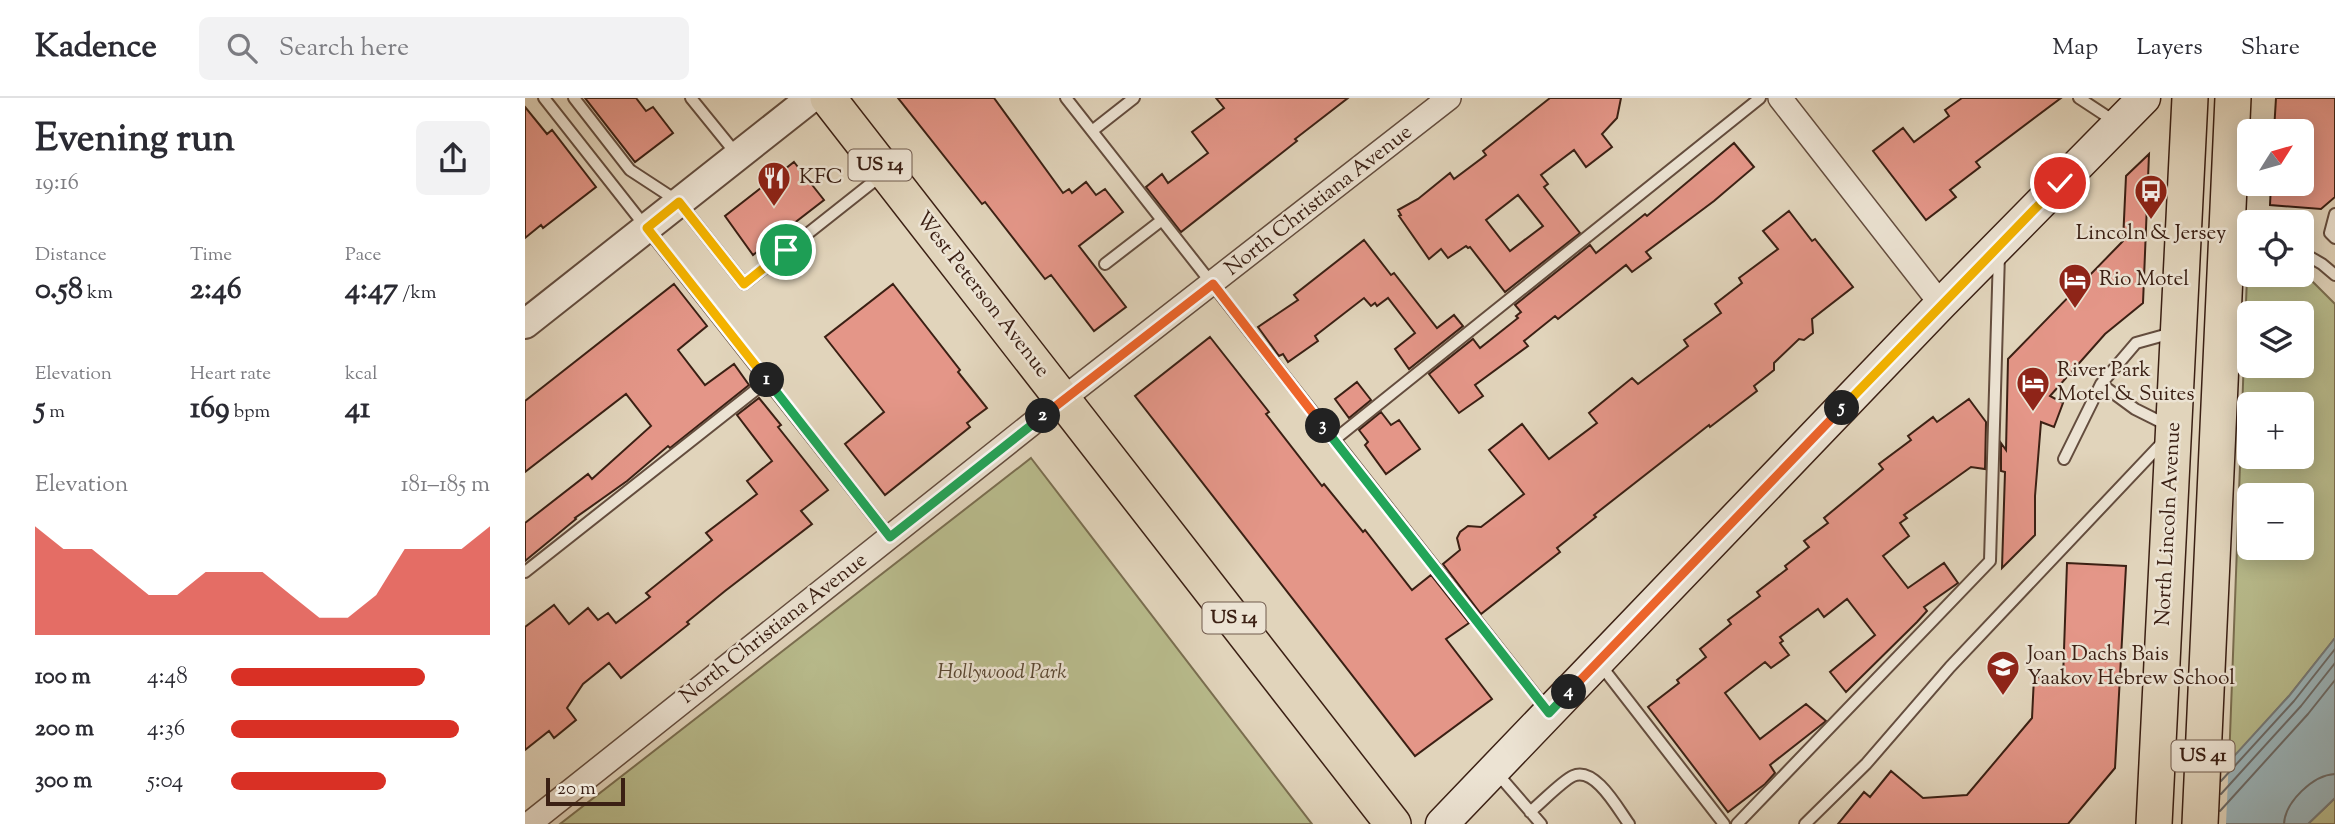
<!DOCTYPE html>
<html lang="en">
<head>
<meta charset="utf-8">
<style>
  :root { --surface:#fff; --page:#f2f2f3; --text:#2b2b33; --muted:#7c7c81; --line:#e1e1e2; --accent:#d93025 }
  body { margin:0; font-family:"Sorts Mill Goudy",serif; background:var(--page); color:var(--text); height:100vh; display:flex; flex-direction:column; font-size:26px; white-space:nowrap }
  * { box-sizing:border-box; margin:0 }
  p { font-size:23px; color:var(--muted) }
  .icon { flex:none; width:38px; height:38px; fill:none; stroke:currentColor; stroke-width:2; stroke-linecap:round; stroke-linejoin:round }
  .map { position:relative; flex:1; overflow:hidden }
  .details { display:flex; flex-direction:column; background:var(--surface); width:525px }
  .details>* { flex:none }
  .needle { width:46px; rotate:53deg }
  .buttons { position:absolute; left:1712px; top:21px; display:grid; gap:14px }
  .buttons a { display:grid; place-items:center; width:77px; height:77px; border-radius:10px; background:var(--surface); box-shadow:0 4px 18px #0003; font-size:35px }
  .scale { position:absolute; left:21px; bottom:18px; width:79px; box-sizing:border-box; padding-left:7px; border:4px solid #3b2014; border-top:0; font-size:19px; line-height:24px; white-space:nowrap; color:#3b2014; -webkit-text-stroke:5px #ece3d3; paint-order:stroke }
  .pin { position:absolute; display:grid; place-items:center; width:60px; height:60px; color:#fff; margin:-30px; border:4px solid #fff; border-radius:50%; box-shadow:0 2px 7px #0007 }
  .km { position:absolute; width:35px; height:35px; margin:-18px; border-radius:50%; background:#222; color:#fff; font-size:19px; line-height:35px; text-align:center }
  .round { display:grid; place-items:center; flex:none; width:74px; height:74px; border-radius:10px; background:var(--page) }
  .summary { display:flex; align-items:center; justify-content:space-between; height:119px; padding:0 35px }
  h1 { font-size:38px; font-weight:800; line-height:52px }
  .figures { display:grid; grid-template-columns:repeat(3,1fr); gap:10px; height:119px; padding:7px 35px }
  .figures div { display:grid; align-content:center }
  .figures b { font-size:30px; font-weight:800 }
  .figures small { font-size:19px; font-weight:400 }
  .figures p { font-size:19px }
  .chart { height:196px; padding:14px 35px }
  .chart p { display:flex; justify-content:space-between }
  .chart svg { width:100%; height:126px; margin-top:7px; fill:var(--accent); opacity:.7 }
  ul { padding:0 35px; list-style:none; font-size:23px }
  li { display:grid; grid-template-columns:112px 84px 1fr; align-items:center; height:52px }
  li i { height:18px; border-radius:9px; background:var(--accent) }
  header { display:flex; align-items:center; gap:42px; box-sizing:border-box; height:98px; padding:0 35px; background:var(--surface); border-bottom:2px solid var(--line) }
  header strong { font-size:33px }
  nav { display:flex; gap:38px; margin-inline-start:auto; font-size:24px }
  .search { width:490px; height:63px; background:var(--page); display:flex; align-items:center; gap:18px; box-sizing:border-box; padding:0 24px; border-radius:10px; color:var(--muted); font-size:26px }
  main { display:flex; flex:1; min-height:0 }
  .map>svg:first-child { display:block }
</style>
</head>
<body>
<header>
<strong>Kadence</strong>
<div class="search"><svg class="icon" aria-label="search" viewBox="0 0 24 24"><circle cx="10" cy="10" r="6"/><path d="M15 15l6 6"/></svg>Search here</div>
<nav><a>Map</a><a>Layers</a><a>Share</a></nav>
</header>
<main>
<section class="details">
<div class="summary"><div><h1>Evening run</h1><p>19:16</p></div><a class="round"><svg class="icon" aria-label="share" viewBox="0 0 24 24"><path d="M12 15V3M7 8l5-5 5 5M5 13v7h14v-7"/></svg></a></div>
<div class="figures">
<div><p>Distance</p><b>0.58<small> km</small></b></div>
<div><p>Time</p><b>2:46</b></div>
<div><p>Pace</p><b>4:47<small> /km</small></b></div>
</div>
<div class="figures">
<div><p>Elevation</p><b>5<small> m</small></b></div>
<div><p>Heart rate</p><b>169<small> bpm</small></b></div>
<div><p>kcal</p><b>41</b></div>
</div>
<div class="chart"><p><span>Elevation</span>181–185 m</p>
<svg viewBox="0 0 160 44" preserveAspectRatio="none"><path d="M0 44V6L10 14L20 14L30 22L40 30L50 30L60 22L70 22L80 22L90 30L100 38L110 38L120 30L130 14L140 14L150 14L160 6V44z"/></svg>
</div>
<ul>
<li><b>100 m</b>4:48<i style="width:75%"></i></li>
<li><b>200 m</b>4:36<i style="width:88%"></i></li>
<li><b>300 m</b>5:04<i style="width:60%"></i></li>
</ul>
</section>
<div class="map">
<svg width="1810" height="726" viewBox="0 0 1810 726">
  <rect width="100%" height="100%" fill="#e1d4bb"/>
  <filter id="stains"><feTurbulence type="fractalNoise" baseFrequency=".00286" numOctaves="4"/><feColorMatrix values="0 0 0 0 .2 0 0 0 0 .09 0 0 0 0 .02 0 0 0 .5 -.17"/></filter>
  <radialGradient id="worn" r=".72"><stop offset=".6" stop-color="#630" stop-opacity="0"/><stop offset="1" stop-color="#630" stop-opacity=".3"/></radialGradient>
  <path fill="#b8bb8c" stroke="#7a6e50" stroke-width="2" fill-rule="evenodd" d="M1722,178l61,1 27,27v334l-46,58 -60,67zM1724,215h52v53h-52zM1724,306h52v53h-52zM1724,397h52v53h-52z
    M506,360l281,366h-752z
    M1810,700v26h-27z"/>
  <path fill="#9ab5bc" stroke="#747979" stroke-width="2" d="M1810,540v160l-27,26h-136l117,-128z"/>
  <path fill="#e1d4bb" d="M1704,659l-3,67h-58l1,-2z"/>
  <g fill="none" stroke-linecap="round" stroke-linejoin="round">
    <path stroke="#6a6a68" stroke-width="2" d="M1696,683l73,-80 41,-52
      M1696,696l80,-88 34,-43
      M1695,713l88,-97 27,-34
      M1759,726c1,-22 29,-49 51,-50"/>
  </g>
  <path fill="#e49688" stroke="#3b2014" stroke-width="2" fill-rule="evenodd" d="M60,0h51l10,13 7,-4 20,26 -38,29z
    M373,0h96l69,95 6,-4 3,4 14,-11 10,13 9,-6 18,23 -44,34 47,61 -32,24 -43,-56 -6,4 -60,-77 -3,2z
    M691,0h132l-53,41 2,2 -116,91 -35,-45 16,-13 6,9 40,-30 -16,-21 32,-24z
    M1025,0h71l-4,20 -15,16 10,13 -26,20 -12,-17 -33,25 7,9 -4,3 36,46 -75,59 -35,-45 -2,1 -2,-2 -18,12 -7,-9 -12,10 -30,-43 2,-1 -3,-5 20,-11 32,-26 4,6 32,-24 -3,-4zM993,97l25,31 -33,25 -24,-31z
    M1437,0h99l-85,64 4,5 -30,23 6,7 -30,23 -53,-69 30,-23 11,14 35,-26 -4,-6z
    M1751,0h59v99l-14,12 -51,-4 1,-21h30v-53h-27z
    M0,9l22,27 5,-4 44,57 -53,41 -2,-3 -16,13z
    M1209,45l20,24 -40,34 -68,51 5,6 -19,14 -6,-7 -68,54 -3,-3 -31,25 4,5 -53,39 8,11 -24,17 -30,-39 44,-35 7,9 38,-30 -2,-2 5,-4 -6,-7 75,-60 6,8 49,-39 2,2z
    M1624,56l-6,149 -38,31 -55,62 13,7 -9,24 -13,-5 -6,74v39l-33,33 3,-96 -4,-1v-28l5,7 2,-91 115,-118 3,-65z
    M269,64l30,38 -71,55 -28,-39z
    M1264,113l23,30 3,-2 38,48 -41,32 1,14 -9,7 -5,-1 -25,24v7l-20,16 3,5 -47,36 -1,-2 -115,90 2,2 -39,31 3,4 -79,62 -38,-50 17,-14 -3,-12 3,-6 8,-6 13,1 43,-33 -35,-44 33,-26 27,35 48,-36 -8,-10 43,-35 6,6 50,-38 -4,-6 37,-27 -6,-9 27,-21 -3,-5 39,-29 -15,-18z
    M839,142l27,35 3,-2 43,55 17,-13 9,11 -54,43 -14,-20 20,-16 -27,-35 -11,8 -2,-3 -4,3 -7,-8 -49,38 3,5 -30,21 -5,-8 -4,2 -21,-29 40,-27 -4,-5z
    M149,186l33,42 -29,24 27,35 29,-21 15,21 -79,63 -2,-2 -41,35 -52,37 1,1 -51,42v-38l63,-49 4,5 59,-53 -25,-32 -101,78v-71z
    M368,186l67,86 -2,2 29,36 -20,15 3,4 -85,68 -40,-51 39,-32 -59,-75z
    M685,239l59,75 -3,2 56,72 2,-2 39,48 2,-2 47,60 19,-15 38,48 -23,16 46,60 -77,57 -280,-360z
    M832,284l14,18 -22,18 -14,-19z
    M234,300l22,27 -3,2 50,63 -27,21 11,13 -87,67 -38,31 2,2 -68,54 -12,-15 -26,21 -16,24 9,12 -22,18 -5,-7 -24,19v-123l29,-22 15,19 19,-16 10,12 10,-7 8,10 34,-26 -4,-4 66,-53 -6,-7 51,-39 -10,-13 25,-20 -35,-46z
    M1444,301l17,23 -1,47 -14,-2 -67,48 3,3 -7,5 9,13 -26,20 25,32 36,-25 14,20 -34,24 3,4 -10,11 -71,70 -16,-20 45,-37 -28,-36 -23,18 -6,-8 -38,28 3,4 -3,2 9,12 -18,13 -6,-6 -40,31 35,46 46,-35 20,17 -56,44 5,8 -10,11 -37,28 -80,-105 31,-24 -2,-3 29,-23 -6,-8 31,-25 -3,-4 32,-24 -3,-4 30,-23 -2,-3 24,-19 -5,-6 24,-18 -4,-5 59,-49 -4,-5 32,-24 -3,-4 25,-19 4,5z
    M856,314l10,13 8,-5 21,29 -34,25 -21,-29 3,-3 -9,-12z
    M1542,465l59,3 -11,202 -47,56h-230l26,-32 6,5 21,-26 32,27 44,-3 65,-77 2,-41 29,2z"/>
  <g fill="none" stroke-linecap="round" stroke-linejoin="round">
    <defs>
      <path id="service" d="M19,0l346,439
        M49,0l56,72 49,32 65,82 139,-110
        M166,0l47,58
        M541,0l481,612
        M1554,0l35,23
        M567,33l42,-33
        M1810,116l-5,19 5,5
        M1776,154l21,12 13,11
        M580,166l57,-44
        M1642,327l-32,-16 -34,-25 35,-41 36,-10
        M809,342l426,-342
        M1539,361l37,-75
        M0,474l242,-191
        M1074,565l125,161
        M971,674l45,52
        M1005,714c11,-9 32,-31 43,-36 22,-10 45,33 56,48
        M1212,726l253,-263 9,-307
        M1280,726l61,-60 84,-97 212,-224"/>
      <path id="minor" d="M1255,0l161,206
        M4,726l534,-425 386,-301"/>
      <path id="tertiary" d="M0,226l286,-226"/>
      <path id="secondary" d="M917,726l499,-520 203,-206"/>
      <path id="primary" d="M303,0l565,726
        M1629,726l36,-726
        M1675,726l33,-726"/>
    </defs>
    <use href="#service" stroke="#644d3e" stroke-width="14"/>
    <use href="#minor" stroke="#644d3e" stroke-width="26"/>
    <use href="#tertiary" stroke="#644d3e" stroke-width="32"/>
    <use href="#secondary" stroke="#3b2014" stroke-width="35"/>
    <use href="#primary" stroke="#3b2014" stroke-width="38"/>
    <use href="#service" stroke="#ece3d3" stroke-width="10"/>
    <use href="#minor" stroke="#ece3d3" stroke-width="23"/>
    <use href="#tertiary" stroke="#ece3d3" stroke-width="28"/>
    <use href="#secondary" stroke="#ece3d3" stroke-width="32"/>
    <use href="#primary" stroke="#e1d4bb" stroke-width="35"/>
  </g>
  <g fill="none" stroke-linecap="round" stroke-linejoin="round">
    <defs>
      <path id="split-1" d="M242,282l-120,-152 32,-26 65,82 42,-34"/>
      <path id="split-2" d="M242,282l123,157 153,-121"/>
      <path id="split-3" d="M518,318l170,-132 110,142"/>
      <path id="split-4" d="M798,328l226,287 20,-21"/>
      <path id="split-5" d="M1044,594l273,-284"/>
      <path id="split-6" d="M1317,310l218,-225"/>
    </defs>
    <use href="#split-1" stroke="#fff" stroke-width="14"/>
    <use href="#split-2" stroke="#fff" stroke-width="14"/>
    <use href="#split-3" stroke="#fff" stroke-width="14"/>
    <use href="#split-4" stroke="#fff" stroke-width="14"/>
    <use href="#split-5" stroke="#fff" stroke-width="14"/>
    <use href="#split-6" stroke="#fff" stroke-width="14"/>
    <use href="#split-1" stroke="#f5b400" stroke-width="9"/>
    <use href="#split-2" stroke="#22a559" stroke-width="9"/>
    <use href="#split-3" stroke="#f0652b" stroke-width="9"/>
    <use href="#split-4" stroke="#22a559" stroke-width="9"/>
    <use href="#split-5" stroke="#f0652b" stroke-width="9"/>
    <use href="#split-6" stroke="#f5b400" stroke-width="9"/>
  </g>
  <defs>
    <symbol id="restaurant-pin" viewBox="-11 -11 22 30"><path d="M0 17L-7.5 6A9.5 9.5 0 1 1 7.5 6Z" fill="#8f2418" stroke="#ece3d3"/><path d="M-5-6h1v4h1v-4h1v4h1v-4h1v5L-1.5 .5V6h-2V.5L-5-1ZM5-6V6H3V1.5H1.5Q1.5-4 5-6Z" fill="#fff"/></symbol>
    <symbol id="bus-pin" viewBox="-11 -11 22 30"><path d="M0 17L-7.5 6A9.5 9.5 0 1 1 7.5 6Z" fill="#8f2418" stroke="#ece3d3"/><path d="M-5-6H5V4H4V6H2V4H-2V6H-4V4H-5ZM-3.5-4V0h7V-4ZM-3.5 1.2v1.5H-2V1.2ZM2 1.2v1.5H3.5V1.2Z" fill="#fff"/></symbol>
    <symbol id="hotel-pin" viewBox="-11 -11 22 30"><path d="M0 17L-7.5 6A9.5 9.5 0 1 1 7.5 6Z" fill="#8f2418" stroke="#ece3d3"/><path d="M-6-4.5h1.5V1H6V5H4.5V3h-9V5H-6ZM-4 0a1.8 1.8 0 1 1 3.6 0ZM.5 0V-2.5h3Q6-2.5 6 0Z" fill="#fff"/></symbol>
    <symbol id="school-pin" viewBox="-11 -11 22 30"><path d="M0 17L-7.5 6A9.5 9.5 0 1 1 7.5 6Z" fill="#8f2418" stroke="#ece3d3"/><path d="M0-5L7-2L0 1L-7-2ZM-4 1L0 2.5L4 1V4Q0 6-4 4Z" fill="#fff"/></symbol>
  </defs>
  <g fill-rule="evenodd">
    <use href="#restaurant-pin" x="230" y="61" width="38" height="52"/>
    <use href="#bus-pin" x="1607" y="74" width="38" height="52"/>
    <use href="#hotel-pin" x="1531" y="163" width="38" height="52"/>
    <use href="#hotel-pin" x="1489" y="266" width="38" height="52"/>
    <use href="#school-pin" x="1459" y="550" width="38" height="52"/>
  </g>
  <g text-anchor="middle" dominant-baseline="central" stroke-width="5" stroke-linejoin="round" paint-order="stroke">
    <g fill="#ece3d3" stroke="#705a4d" stroke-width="2">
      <rect x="323.5" y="51.5" width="63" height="31" rx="5"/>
      <rect x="677.5" y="504.5" width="63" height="31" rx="5"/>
      <rect x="1646.5" y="642.5" width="63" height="31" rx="5"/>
    </g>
    <g font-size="19" font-weight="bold" fill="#3b2014">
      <text x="355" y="67">US 14</text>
      <text x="709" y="520">US 14</text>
      <text x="1678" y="658">US 41</text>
    </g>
    <g font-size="21" fill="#3b2014" stroke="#ece3d3" text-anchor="start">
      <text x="274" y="80">KFC</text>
      <text x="1626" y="136" text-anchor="middle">Lincoln &amp; Jersey</text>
      <text x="1574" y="182">Rio Motel</text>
      <text x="1532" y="273">River Park<tspan x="1532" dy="24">Motel &amp; Suites</tspan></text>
      <text x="1502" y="557">Joan Dachs Bais<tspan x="1502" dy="24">Yaakov Hebrew School</tspan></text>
    </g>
    <g font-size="21" fill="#3b2014" stroke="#ece3d3">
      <text transform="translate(794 103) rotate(-38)">North Christiana Avenue</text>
      <text transform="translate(457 197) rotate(52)">West Peterson Avenue</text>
      <text transform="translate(1644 426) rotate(-87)">North Lincoln Avenue</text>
      <text transform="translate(249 531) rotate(-38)">North Christiana Avenue</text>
    </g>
    <g font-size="21" font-style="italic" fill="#5a4732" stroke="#ece3d3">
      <text x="477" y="575">Hollywood Park</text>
    </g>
  </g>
  <rect width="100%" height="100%" filter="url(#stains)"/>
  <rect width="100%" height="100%" fill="url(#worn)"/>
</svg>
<div class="buttons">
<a><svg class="needle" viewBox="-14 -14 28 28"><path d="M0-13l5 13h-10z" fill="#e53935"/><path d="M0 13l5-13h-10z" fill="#7c7c81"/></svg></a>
<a><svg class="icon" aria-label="locate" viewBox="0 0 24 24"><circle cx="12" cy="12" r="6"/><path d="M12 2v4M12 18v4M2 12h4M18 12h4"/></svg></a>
<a><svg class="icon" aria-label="layers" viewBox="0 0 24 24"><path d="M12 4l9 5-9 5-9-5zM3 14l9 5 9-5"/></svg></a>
<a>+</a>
<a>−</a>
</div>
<div class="scale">20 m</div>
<div class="pin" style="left:261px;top:152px;background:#1e9e55"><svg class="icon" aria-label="arrive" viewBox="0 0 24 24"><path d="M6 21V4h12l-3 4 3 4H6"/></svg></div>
<div class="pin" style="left:1535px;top:85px;background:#d93025"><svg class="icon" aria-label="check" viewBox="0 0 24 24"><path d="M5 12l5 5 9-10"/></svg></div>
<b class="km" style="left:242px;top:282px">1</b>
<b class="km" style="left:518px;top:318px">2</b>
<b class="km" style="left:798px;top:328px">3</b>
<b class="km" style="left:1044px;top:594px">4</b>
<b class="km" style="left:1317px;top:310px">5</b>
</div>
</main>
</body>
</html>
